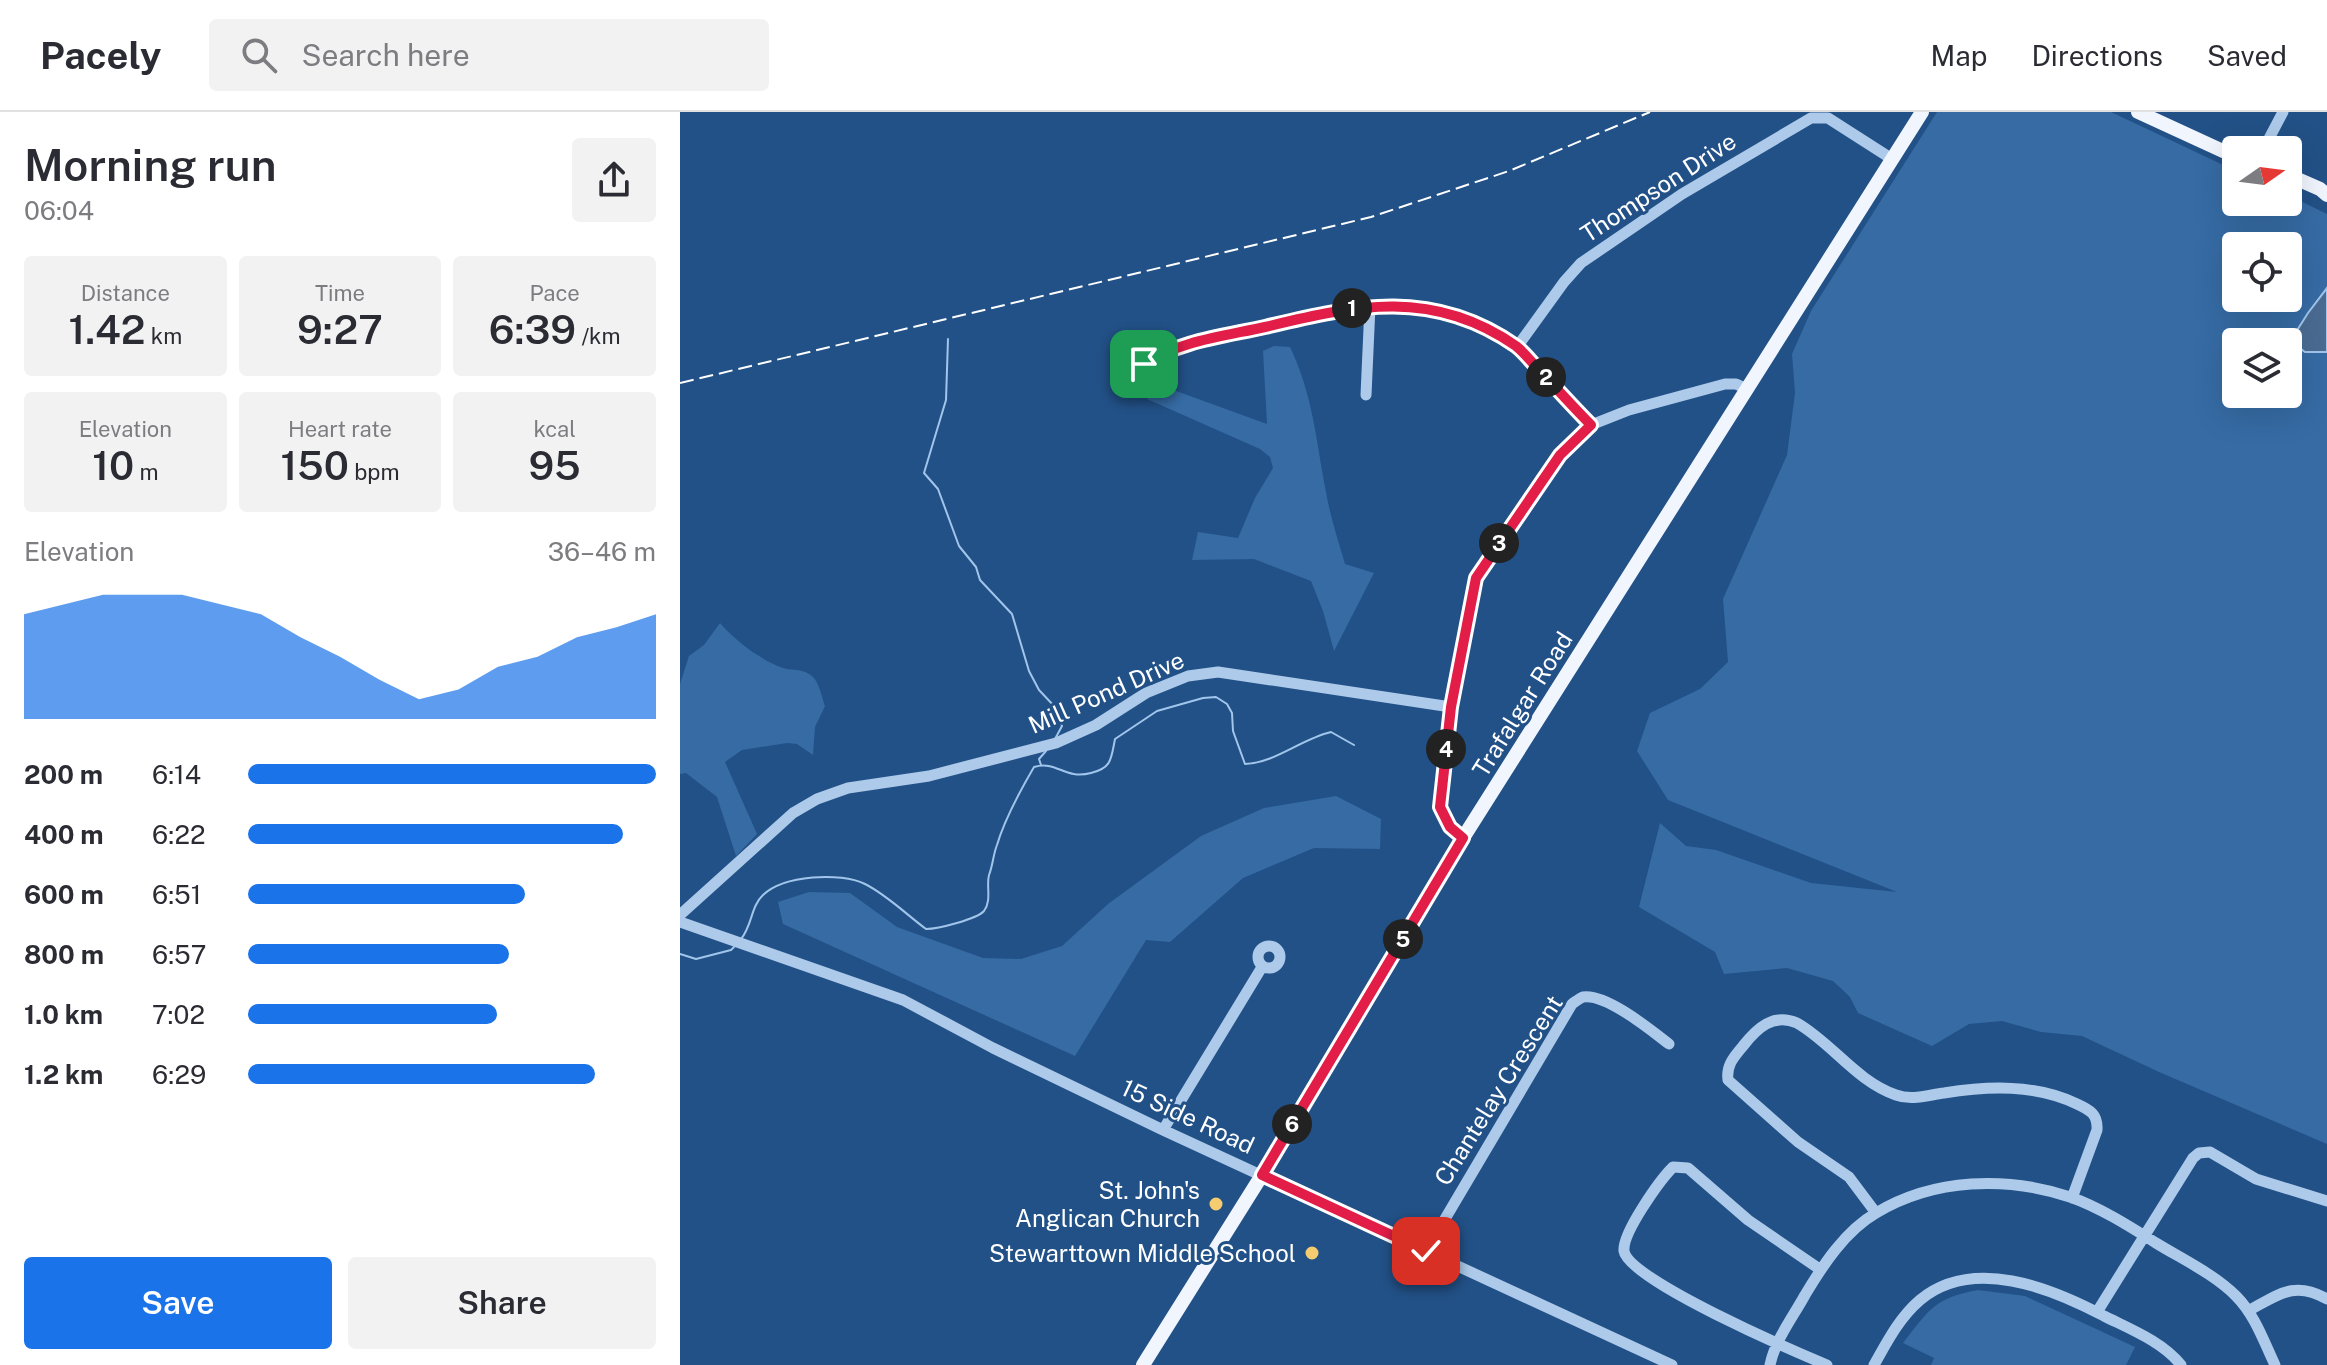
<!DOCTYPE html>
<html lang="en">
<head>
<meta charset="utf-8">
<style>
  :root { --surface:#fff; --page:#f2f2f3; --text:#2b2b33; --muted:#7c7c81; --line:#e1e1e2; --accent:#1a73e8 }
  body { margin:0; font-family:"Public Sans",sans-serif; background:var(--page); color:var(--text); height:100vh; display:flex; flex-direction:column; font-size:30px; white-space:nowrap }
  * { box-sizing:border-box; margin:0 }
  p { font-size:26px; color:var(--muted) }
  .icon { flex:none; width:44px; height:44px; fill:none; stroke:currentColor; stroke-width:2; stroke-linecap:round; stroke-linejoin:round }
  .map { position:relative; flex:1; overflow:hidden }
  .panel { display:flex; flex-direction:column; background:var(--surface); width:680px }
  .panel>* { flex:none }
  .needle { width:52px; rotate:76deg }
  .tools { position:absolute; left:1542px; top:24px; display:grid; gap:16px }
  .tools a { display:grid; place-items:center; width:80px; height:80px; border-radius:8px; background:var(--surface); box-shadow:0 8px 32px #0002; font-size:40px }
  .pin { position:absolute; display:grid; place-items:center; width:68px; height:68px; color:#fff; margin:-34px; border-radius:16px; box-shadow:0 4px 12px #0006 }
  .km { position:absolute; width:40px; height:40px; margin:-20px; border-radius:50%; background:#222; color:#fff; font-size:22px; line-height:40px; text-align:center }
  .round { display:grid; place-items:center; flex:none; width:84px; height:84px; border-radius:8px; background:var(--page) }
  .headline { display:flex; align-items:center; justify-content:space-between; height:136px; padding:0 24px }
  h1 { font-size:44px; font-weight:600; line-height:60px }
  .figures { display:grid; grid-template-columns:repeat(3,1fr); gap:12px; height:136px; padding:8px 24px }
  .figures div { display:grid; align-content:center; border-radius:8px; background:var(--page); text-align:center }
  .figures b { font-size:40px; font-weight:600 }
  .figures small { font-size:22px; font-weight:400 }
  .figures p { font-size:22px }
  .chart { height:224px; padding:16px 24px }
  .chart p { display:flex; justify-content:space-between }
  .chart svg { width:100%; height:144px; margin-top:8px; fill:var(--accent); opacity:.7 }
  .cta { display:flex; gap:16px; margin-top:auto; padding:16px 24px }
  .cta a { flex:1; height:92px; border-radius:8px; background:var(--accent); color:#fff; font-size:32px; font-weight:600; line-height:92px; text-align:center }
  .cta a+a { background:var(--page); color:var(--text) }
  ul { padding:0 24px; list-style:none; font-size:26px }
  li { display:grid; grid-template-columns:128px 96px 1fr; align-items:center; height:60px }
  li i { height:20px; border-radius:10px; background:var(--accent) }
  header { display:flex; align-items:center; gap:48px; box-sizing:border-box; height:112px; padding:0 40px; background:var(--surface); border-bottom:2px solid var(--line) }
  header strong { font-size:38px }
  nav { display:flex; gap:44px; margin-inline-start:auto; font-size:28px }
  .search { width:560px; height:72px; background:var(--page); display:flex; align-items:center; gap:20px; box-sizing:border-box; padding:0 28px; border-radius:8px; color:var(--muted); font-size:30px }
  main { display:flex; flex:1; min-height:0 }
  .map>svg:first-child { display:block }
</style>
</head>
<body>
<header>
<strong>Pacely</strong>
<div class="search"><svg class="icon" aria-label="search" viewBox="0 0 24 24"><circle cx="10" cy="10" r="6"/><path d="M15 15l6 6"/></svg>Search here</div>
<nav><a>Map</a><a>Directions</a><a>Saved</a></nav>
</header>
<main>
<section class="panel">
<div class="headline"><div><h1>Morning run</h1><p>06:04</p></div><a class="round"><svg class="icon" aria-label="share" viewBox="0 0 24 24"><path d="M12 15V3M7 8l5-5 5 5M5 13v7h14v-7"/></svg></a></div>
<div class="figures">
<div><p>Distance</p><b>1.42<small> km</small></b></div>
<div><p>Time</p><b>9:27</b></div>
<div><p>Pace</p><b>6:39<small> /km</small></b></div>
</div>
<div class="figures">
<div><p>Elevation</p><b>10<small> m</small></b></div>
<div><p>Heart rate</p><b>150<small> bpm</small></b></div>
<div><p>kcal</p><b>95</b></div>
</div>
<div class="chart"><p><span>Elevation</span>36–46 m</p>
<svg viewBox="0 0 160 44" preserveAspectRatio="none"><path d="M0 44V12L10 9L20 6L30 6L40 6L50 9L60 12L70 19L80 25L90 32L100 38L110 35L120 28L130 25L140 19L150 16L160 12V44z"/></svg>
</div>
<ul>
<li><b>200 m</b>6:14<i style="width:100%"></i></li>
<li><b>400 m</b>6:22<i style="width:92%"></i></li>
<li><b>600 m</b>6:51<i style="width:68%"></i></li>
<li><b>800 m</b>6:57<i style="width:64%"></i></li>
<li><b>1.0 km</b>7:02<i style="width:61%"></i></li>
<li><b>1.2 km</b>6:29<i style="width:85%"></i></li>
</ul>
<div class="cta"><a>Save</a><a>Share</a></div>
</section>
<div class="map">
<svg width="1647" height="1253" viewBox="0 0 1647 1253">
  <rect width="100%" height="100%" fill="#225187"/>
  <path fill="#366ba4" fill-rule="evenodd" d="M1257,0h174l125,59v31h52v-7l39,19v930l-168,-72 -77,-36 -41,-4 -39,-11 -33,3 -37,22 -74,-33 -8,-16 -17,-16 -46,-13 -63,6 -9,-22 -76,-45 21,-84 26,23 30,4 95,33 86,9 -229,-92 -31,-49 13,-38 50,-24 28,-27 -5,-63 64,-144 8,-62 -3,-39 19,-43zM1556,134h52v52h-52zM1556,230h52v52h-52z
    M594,234l16,1c23,48 26,93 36,145 4,24 12,48 19,72l29,9 -40,78 -11,-40 -12,-30 -57,-22 -62,1 6,-28 40,6 17,-40 18,-30 -3,-11 -10,-8 -113,-50 7,-16 113,41 -4,-73z
    M40,511c17,19 39,36 63,45 10,3 21,0 30,9 6,6 9,20 12,29l-10,21 -2,28 -16,-11 -10,-1 -45,7 -17,12 32,72 -21,22 -19,-59 -31,-24 -6,1v-90l9,-28 15,-11z
    M656,684l45,23 -1,30 -66,-1 -71,30 -73,64 -24,-2 -71,116 -292,-132 -5,-22 31,-10 41,1 47,34 86,31 38,1 41,-13 46,-42 93,-68 63,-28z
    M1298,1178l47,6 110,51 -9,18h-195l3,-7 -31,-15c26,-33 31,-45 75,-53z"/>
  <path fill="#4a6b92" stroke="#a1c5eb" stroke-width="2" d="M1647,176v64h-22l-12,-9 3,-11 12,-19z"/>
  <g fill="none" stroke-linecap="round" stroke-linejoin="round">
    <path stroke="#a1c5eb" stroke-width="2" d="M268,227l-2,61 -22,73 14,16 21,57 17,21 4,13 32,34 17,57 10,19 16,17 7,19 -7,13
      M361,653l-2,-6 7,-8
      M61,827c11,-13 10,-33 22,-44 21,-20 77,-23 102,-11 22,11 42,31 61,45 12,0 51,-10 58,-18 8,-11 2,-25 5,-36 4,-10 4,-20 8,-30 8,-27 23,-54 37,-78 23,-7 30,13 57,6 21,-5 20,-14 24,-34l42,-28 46,-13 13,-1 11,7 5,9 1,18 12,33c30,-1 56,-25 86,-32l23,13
      M0,842l16,5 35,-9 3,-3"/>
    <path stroke="#adcaea" stroke-width="11" d="M1583,38l20,-38
      M837,235l47,-65 17,-19 101,-69 129,-76h17l64,41
      M464,252c35,-23 81,-28 121,-37 91,-22 168,-39 250,19 10,7 18,18 26,26 17,18 33,36 50,53
      M686,283l4,-89
      M783,726l-13,-11 -10,-20 9,-86 16,-96 11,-47 84,-123 31,-30 38,-15 96,-26h11l11,5
      M0,803l113,-102 24,-14 31,-11 81,-12 127,-33 40,-18 50,-32 42,-17 30,-4 233,35
      M0,810l223,78 90,48 170,82 509,235
      M578 845a11 11 0 1 1 22 0a11 11 0 1 1-22 0Z
      M483,1018l99,-163
      M1196,1101l-27,-36 -51,-35 -70,-62c-2,-15 6,-23 15,-34 14,-18 30,-33 54,-23 35,20 59,58 99,72 16,6 32,0 48,-2 44,-7 92,-9 133,11 13,6 21,10 20,26l-25,68
      M746,1139l146,-247c3,-2 8,-6 11,-7 23,-4 69,34 86,47
      M1141,1158l-73,-50 -60,-52 -15,-1c-13,13 -51,66 -49,84 4,29 172,101 203,114
      M1568,1199c30,-16 46,-31 79,-12
      M1417,1200l96,-154 6,-5 11,-1 46,27 71,22
      M1090,1253c5,-25 23,-48 35,-70 18,-30 40,-64 71,-82 58,-35 131,-37 194,-16 29,10 59,29 86,46 26,16 58,31 80,53 19,19 28,46 39,69
      M1194,1253c13,-23 25,-47 46,-65 53,-44 131,-12 184,16 26,13 59,26 77,49"/>
    <path stroke="#f1f6fe" stroke-width="14" d="M1458,0l98,45
      M1608,63l32,14 7,6
      M463,1253l119,-190 201,-337 459,-726"/>
    <path stroke="#fff" stroke-width="2" stroke-dasharray="14 6" stroke-linecap="butt" d="M0,271l691,-166 138,-46 141,-59"/>
  </g>
  <g fill="none" stroke-linecap="round" stroke-linejoin="round">
    <defs>
      <path id="route" d="M464,252c35,-23 81,-28 121,-37 91,-22 168,-39 251,19 9,7 17,18 25,26 17,18 33,36 50,53l-31,30 -84,123 -25,129 -11,100 10,20 13,11 -201,337 164,76"/>
    </defs>
    <use href="#route" stroke="#fff" stroke-width="16"/>
    <use href="#route" stroke="#e11d48" stroke-width="10"/>
  </g>
  <g fill="#f5cc6f" stroke="#225187" stroke-width="3">
    <circle cx="536" cy="1092" r="8"/>
    <circle cx="632" cy="1141" r="8"/>
  </g>
  <g text-anchor="middle" dominant-baseline="central" stroke-width="6" stroke-linejoin="round" paint-order="stroke">
    <g font-size="24" fill="#fff" stroke="#225187">
      <text transform="translate(978 75) rotate(-33)">Thompson Drive</text>
      <text transform="translate(426 580) rotate(-24)">Mill Pond Drive</text>
      <text transform="translate(842 592) rotate(-58)">Trafalgar Road</text>
      <text transform="translate(818 978) rotate(-58)">Chantelay Crescent</text>
      <text transform="translate(508 1004) rotate(25)">15 Side Road</text>
    </g>
    <g font-size="24" fill="#fff" stroke="#225187" text-anchor="end">
      <text x="520" y="1078">St. John's<tspan x="520" dy="28">Anglican Church</tspan></text>
      <text x="616" y="1141">Stewarttown Middle School</text>
    </g>
  </g>
</svg>
<div class="tools">
<a><svg class="needle" viewBox="-14 -14 28 28"><path d="M0-13l5 13h-10z" fill="#e53935"/><path d="M0 13l5-13h-10z" fill="#7c7c81"/></svg></a>
<a><svg class="icon" aria-label="locate" viewBox="0 0 24 24"><circle cx="12" cy="12" r="6"/><path d="M12 2v4M12 18v4M2 12h4M18 12h4"/></svg></a>
<a><svg class="icon" aria-label="layers" viewBox="0 0 24 24"><path d="M12 4l9 5-9 5-9-5zM3 14l9 5 9-5"/></svg></a>
</div>
<div class="pin" style="left:464px;top:252px;background:#1e9e55"><svg class="icon" aria-label="arrive" viewBox="0 0 24 24"><path d="M6 21V4h12l-3 4 3 4H6"/></svg></div>
<div class="pin" style="left:746px;top:1139px;background:#d93025"><svg class="icon" aria-label="check" viewBox="0 0 24 24"><path d="M5 12l5 5 9-10"/></svg></div>
<b class="km" style="left:672px;top:196px">1</b>
<b class="km" style="left:866px;top:265px">2</b>
<b class="km" style="left:819px;top:431px">3</b>
<b class="km" style="left:766px;top:637px">4</b>
<b class="km" style="left:723px;top:827px">5</b>
<b class="km" style="left:612px;top:1012px">6</b>
</div>
</main>
</body>
</html>
